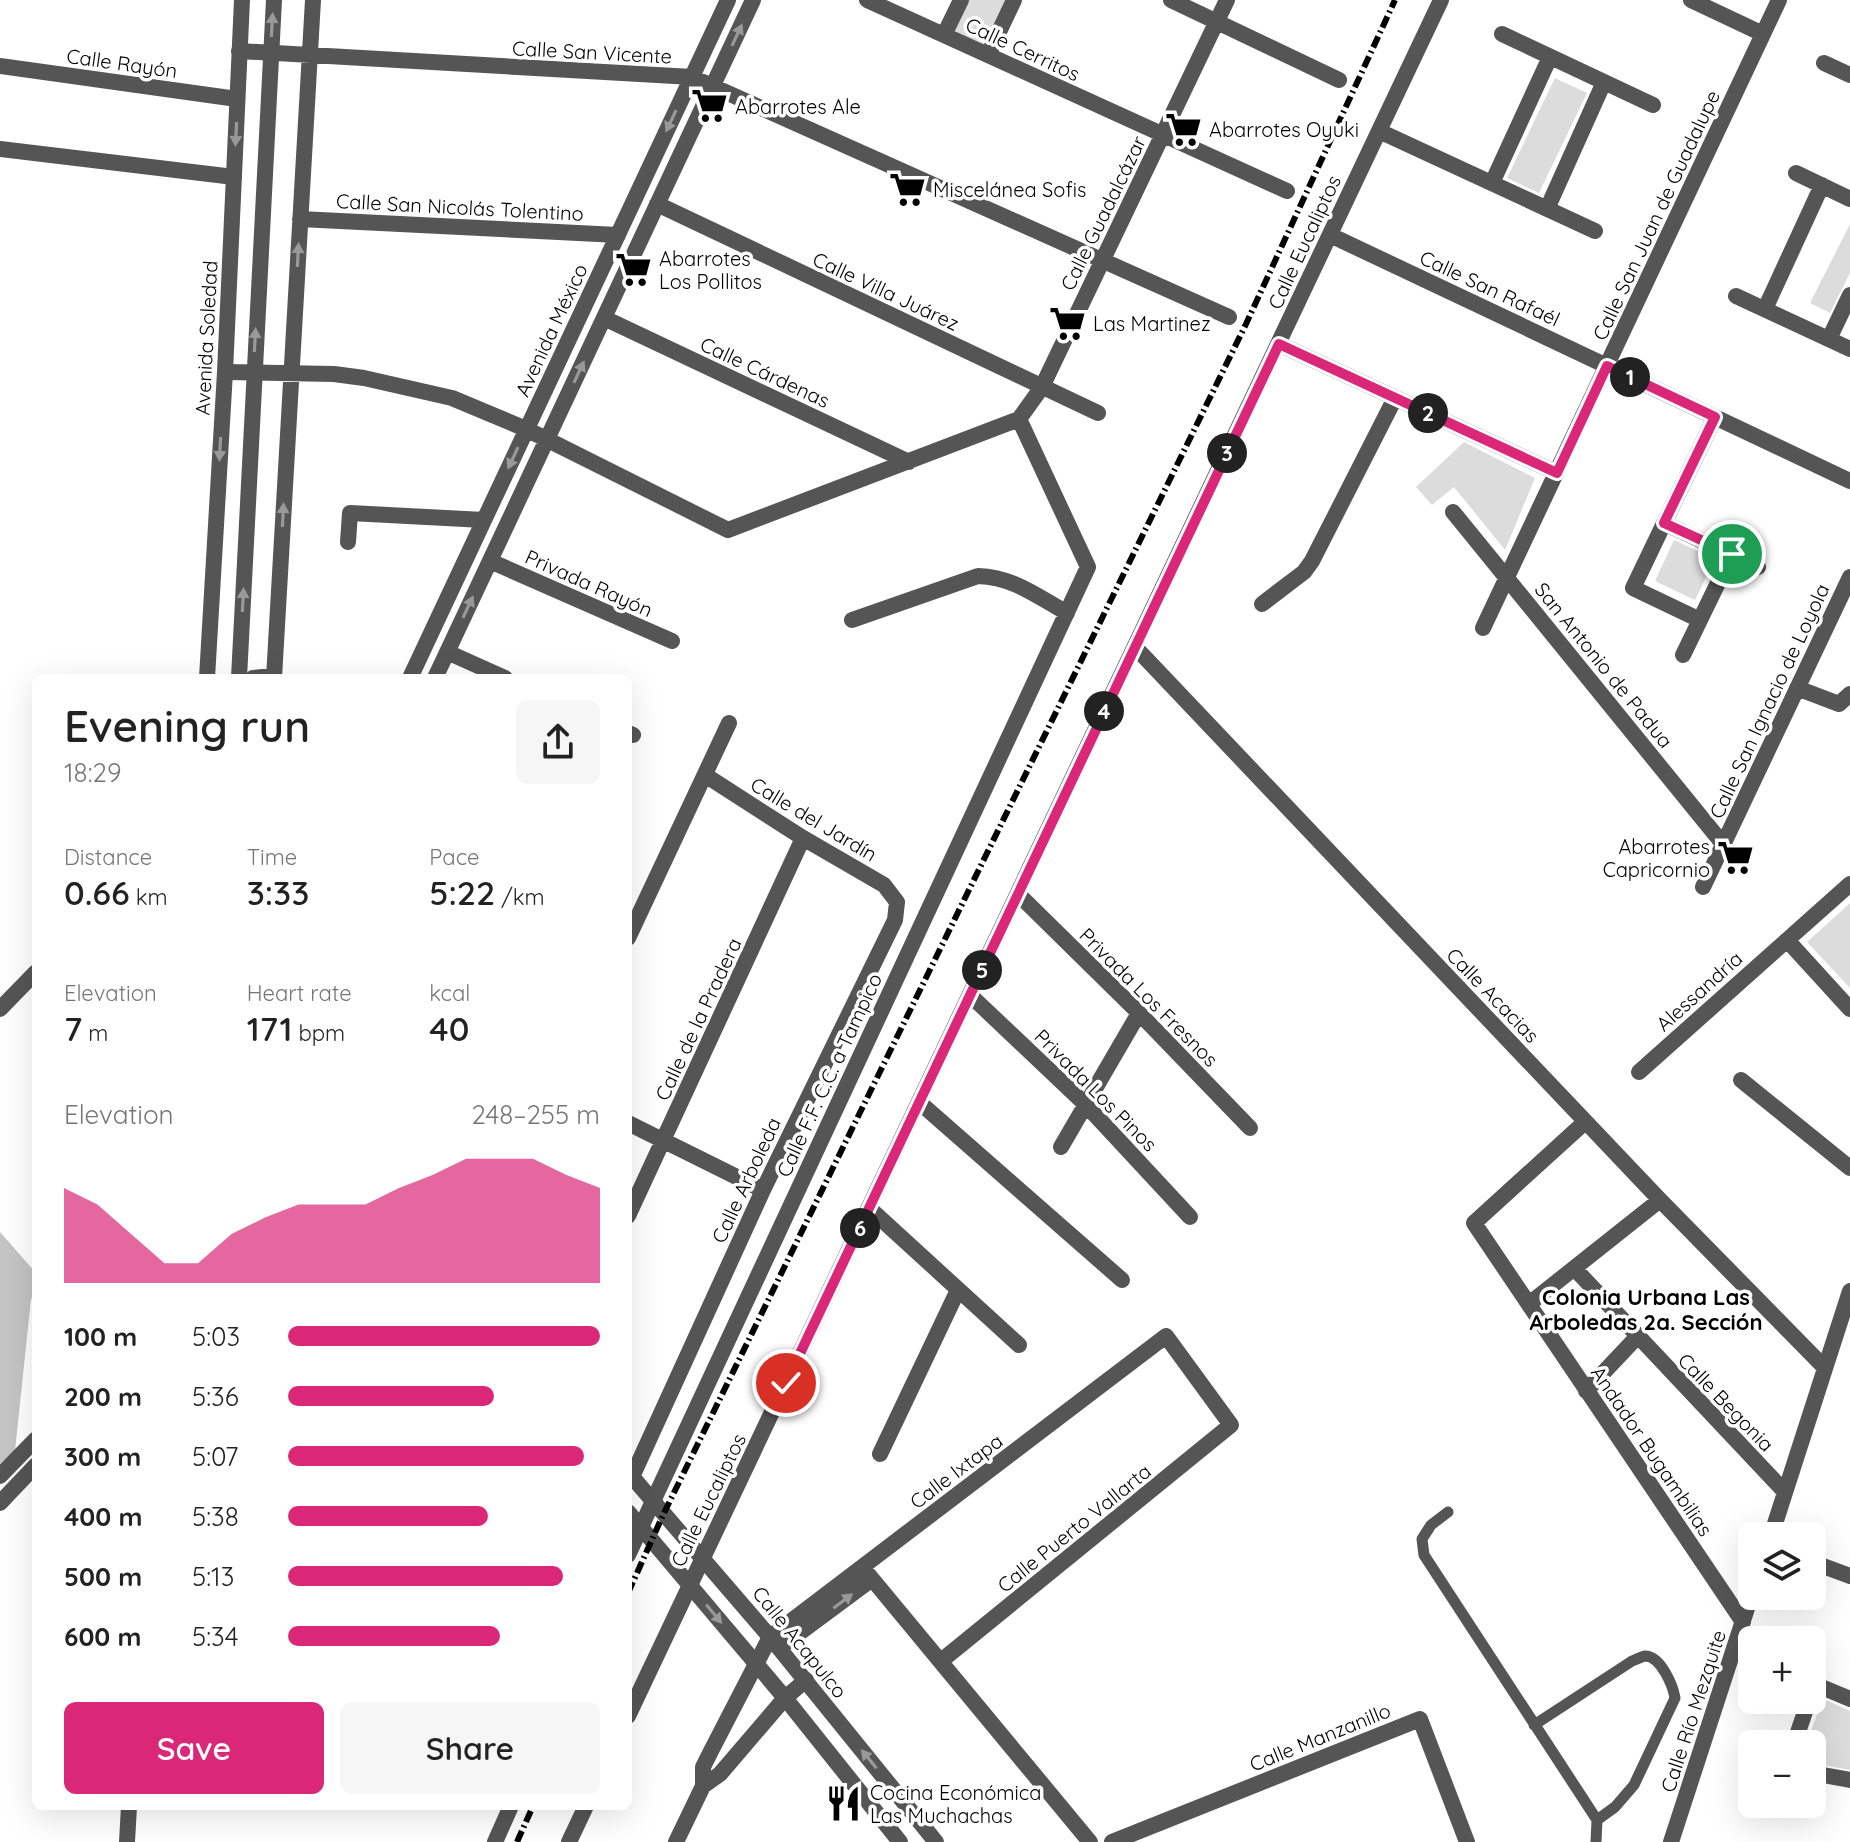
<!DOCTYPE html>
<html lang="en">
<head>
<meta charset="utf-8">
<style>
  :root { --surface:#fff; --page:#f6f6f6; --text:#222; --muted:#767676; --accent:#db2777 }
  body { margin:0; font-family:Quicksand,sans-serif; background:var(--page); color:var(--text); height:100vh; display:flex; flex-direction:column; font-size:30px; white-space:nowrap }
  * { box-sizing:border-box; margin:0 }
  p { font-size:26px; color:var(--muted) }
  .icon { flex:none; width:44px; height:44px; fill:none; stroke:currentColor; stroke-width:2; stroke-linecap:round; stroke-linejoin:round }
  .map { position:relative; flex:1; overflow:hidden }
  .panel { position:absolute; left:32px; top:674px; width:600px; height:1136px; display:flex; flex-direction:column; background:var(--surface); border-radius:12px; box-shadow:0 8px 32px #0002 }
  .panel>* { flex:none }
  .fabs { position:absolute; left:1738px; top:1522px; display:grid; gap:16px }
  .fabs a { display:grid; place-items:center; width:88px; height:88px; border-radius:12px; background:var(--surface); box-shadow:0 8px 32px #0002; font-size:40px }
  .pin { position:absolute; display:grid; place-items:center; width:68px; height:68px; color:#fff; margin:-34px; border:4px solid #fff; border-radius:50%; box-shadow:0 2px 8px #0007 }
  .km { position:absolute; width:40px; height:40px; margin:-20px; border-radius:50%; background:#222; color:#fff; font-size:22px; line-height:40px; text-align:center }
  .round { display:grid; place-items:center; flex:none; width:84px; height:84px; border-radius:12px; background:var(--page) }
  .headline { display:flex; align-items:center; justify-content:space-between; height:136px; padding:0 32px }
  h1 { font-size:44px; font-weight:600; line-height:60px }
  .metrics { display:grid; grid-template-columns:repeat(3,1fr); gap:12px; height:136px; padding:8px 32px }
  .metrics div { display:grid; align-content:center }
  .metrics b { font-size:34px; font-weight:600 }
  .metrics small { font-size:22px; font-weight:400 }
  .metrics p { font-size:22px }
  .chart { height:224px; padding:16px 32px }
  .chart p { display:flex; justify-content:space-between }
  .chart svg { width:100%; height:144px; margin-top:8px; fill:var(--accent); opacity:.7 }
  .action { display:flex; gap:16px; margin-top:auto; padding:16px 32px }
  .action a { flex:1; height:92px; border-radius:12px; background:var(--accent); color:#fff; font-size:32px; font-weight:600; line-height:92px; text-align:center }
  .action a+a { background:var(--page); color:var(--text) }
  ul { padding:0 32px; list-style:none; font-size:26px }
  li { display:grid; grid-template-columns:128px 96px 1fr; align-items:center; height:60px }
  li i { height:20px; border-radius:10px; background:var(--accent) }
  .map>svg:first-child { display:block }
</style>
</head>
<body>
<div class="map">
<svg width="1850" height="1842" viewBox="0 0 1850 1842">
  <rect width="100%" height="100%" fill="#fff"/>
  <path fill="#dcdcdc" d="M966,0h45l-24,50 -37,-18z
    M1555,78l32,15 -48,100 -32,-15z
    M1850,224v49l-20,40 -20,-10z
    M1464,442l71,36 -30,72 -51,-63 -22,18 -16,-18z
    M1674,540l41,19 -20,41 -40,-19z
    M1850,903v85l-43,-46z
    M1823,1699l27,12v59l-38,-7v-19h-6z"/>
  <path fill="#c4c4c4" d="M0,1232l36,41v24l-5,2 -16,152 -15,13z"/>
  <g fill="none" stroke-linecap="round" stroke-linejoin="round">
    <path stroke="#555" stroke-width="11" d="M1448,1512l-17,13 -9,14 2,16 173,265 -1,22
      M1534,1725l98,-64c4,-1 8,-4 13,-5 16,0 28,30 30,42l-41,87 -19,22 -18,13"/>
    <path stroke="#555" stroke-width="16" d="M867,0l420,191
      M1171,0l168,80
      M1691,0l72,34
      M1502,34l151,71
      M944,35l17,-35
      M239,51l453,26 537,240
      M988,55l26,-55
      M1824,63l26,12
      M0,66l237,33
      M1379,131l216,100
      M0,149l234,28
      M1796,173l54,26
      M1492,183l58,-126
      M657,204l441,209
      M1547,209l57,-127
      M300,219l318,16
      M1330,235l520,246
      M1736,296l114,53
      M1765,309l57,-124
      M604,318l305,144
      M1829,339l21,-44
      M1279,344l278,129
      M225,372l109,2 30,4 88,20 74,31 202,101 291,-111 23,-32 185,-387
      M1453,512l270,332
      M1664,523l94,44
      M348,542l2,-29 134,7
      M490,561l182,80
      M1262,604l42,-32 8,-11 83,-163
      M852,620l126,-44c35,1 59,20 89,37
      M1700,620l-67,-32 82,-171
      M1483,628l296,-628
      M1135,647l525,553 165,168
      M447,652l58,26
      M1683,655l49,-101
      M253,678l21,-2
      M274,678l39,-678
      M410,678l318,-678
      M435,678l318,-678
      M1797,688l42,16 11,-10
      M628,733l5,2
      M1703,887l147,-310
      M1018,894l121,119 111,115
      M628,938l101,-215
      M1787,940l63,69
      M970,995l115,109 105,113
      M0,1009l36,-37
      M1639,1072l211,-188
      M1741,1080l109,88
      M919,1102l203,178
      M1585,1122l-111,101 269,399
      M628,1123l135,67
      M1061,1147l78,-134
      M869,1208l150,137
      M628,1216l175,-378
      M1574,1268l211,224
      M1529,1304l131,-104
      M1586,1391l51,-54
      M880,1454l78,-164
      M632,1477l131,-287 132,-270 2,-18 -13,-17 -81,-47 -98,-63
      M1771,1536l79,-245
      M628,1555l460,-988 -69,-148
      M1823,1566l27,10
      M863,1568l227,274
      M779,1648l93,-69
      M1812,1683l38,16
      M628,1716l813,-1716
      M1794,1744l15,-44
      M1812,1773l38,7
      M703,1786l17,-12 65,-76 21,-18
      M127,1842l2,-36
      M495,1842l16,-36
      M569,1842l17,-36
      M676,1842l27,-56v-19l7,-14 60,-116 396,-301 65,89 -290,236
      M1112,1842l308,-123 47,123
      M1671,1842l81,-249"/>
    <path stroke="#555" stroke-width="16" d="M207,678l18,-306 17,-372
      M239,678l35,-678
      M628,1472l142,165 166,205
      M0,1476l36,-37
      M0,1503l36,-38
      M628,1512l157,186 115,144"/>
    <path stroke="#000" stroke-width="6" stroke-dasharray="12 4 2 4" stroke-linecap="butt" d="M628,1593l35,-78 583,-1191 149,-324
      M517,1842l16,-36"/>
  </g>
  <defs><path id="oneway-solid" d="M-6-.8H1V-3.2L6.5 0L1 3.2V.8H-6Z" transform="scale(2)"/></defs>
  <g fill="#999">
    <use href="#oneway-solid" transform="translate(272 25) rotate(-87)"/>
    <use href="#oneway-solid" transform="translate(737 35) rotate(-65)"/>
    <use href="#oneway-solid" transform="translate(671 121) rotate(115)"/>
    <use href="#oneway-solid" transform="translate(236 134) rotate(93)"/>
    <use href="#oneway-solid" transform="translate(298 255) rotate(-87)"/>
    <use href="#oneway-solid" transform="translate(255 340) rotate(-87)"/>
    <use href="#oneway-solid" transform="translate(579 372) rotate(-65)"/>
    <use href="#oneway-solid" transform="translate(220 449) rotate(93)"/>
    <use href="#oneway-solid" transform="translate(513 458) rotate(115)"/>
    <use href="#oneway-solid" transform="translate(283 515) rotate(-87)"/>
    <use href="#oneway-solid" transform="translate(243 600) rotate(-87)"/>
    <use href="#oneway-solid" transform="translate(468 607) rotate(-65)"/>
    <use href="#oneway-solid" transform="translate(843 1601) rotate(-37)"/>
    <use href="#oneway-solid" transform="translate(714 1614) rotate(50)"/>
    <use href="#oneway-solid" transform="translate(869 1759) rotate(-129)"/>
  </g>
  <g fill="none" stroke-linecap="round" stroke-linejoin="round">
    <defs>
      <path id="route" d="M786,1383l493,-1039 278,129 50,-107 108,51 -51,106 68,31"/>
    </defs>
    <use href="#route" stroke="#fff" stroke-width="16"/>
    <use href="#route" stroke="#db2777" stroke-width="10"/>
  </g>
  <defs>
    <symbol id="supermarket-bare" viewBox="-9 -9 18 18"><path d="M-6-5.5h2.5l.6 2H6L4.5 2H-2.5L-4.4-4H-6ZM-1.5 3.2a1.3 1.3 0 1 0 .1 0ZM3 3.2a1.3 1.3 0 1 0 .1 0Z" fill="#000" stroke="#fff" stroke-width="2.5" paint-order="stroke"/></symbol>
    <symbol id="restaurant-bare" viewBox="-9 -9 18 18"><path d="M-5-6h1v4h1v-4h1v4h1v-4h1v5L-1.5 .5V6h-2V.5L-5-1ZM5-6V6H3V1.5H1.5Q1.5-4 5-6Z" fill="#000" stroke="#fff" stroke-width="2.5" paint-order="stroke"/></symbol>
  </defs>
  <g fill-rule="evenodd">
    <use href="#supermarket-bare" x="684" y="80" width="51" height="51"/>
    <use href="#supermarket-bare" x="1158" y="104" width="51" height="51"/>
    <use href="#supermarket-bare" x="882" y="164" width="51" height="51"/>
    <use href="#supermarket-bare" x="608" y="244" width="51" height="51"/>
    <use href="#supermarket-bare" x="1042" y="298" width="51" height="51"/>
    <use href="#supermarket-bare" x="1710" y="832" width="51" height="51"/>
    <use href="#restaurant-bare" x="818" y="1778" width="51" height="51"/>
  </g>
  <g text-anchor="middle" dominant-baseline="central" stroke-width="7" stroke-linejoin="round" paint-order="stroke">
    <g font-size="20" fill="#000" stroke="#fff">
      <text transform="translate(1023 49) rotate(25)">Calle Cerritos</text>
      <text transform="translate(592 52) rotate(3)">Calle San Vicente</text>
      <text transform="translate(122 63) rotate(8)">Calle Rayón</text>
      <text transform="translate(460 207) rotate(3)">Calle San Nicolás Tolentino</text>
      <text transform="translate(1103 213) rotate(-64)">Calle Guadalcázar</text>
      <text transform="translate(1656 215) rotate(-65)">Calle San Juan de Guadalupe</text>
      <text transform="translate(1304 242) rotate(-65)">Calle Eucaliptos</text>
      <text transform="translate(1490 288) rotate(25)">Calle San Rafaél</text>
      <text transform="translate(886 291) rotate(25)">Calle Villa Juárez</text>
      <text transform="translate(551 330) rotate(-65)">Avenida México</text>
      <text transform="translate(206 338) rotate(-87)">Avenida Soledad</text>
      <text transform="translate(765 372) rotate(25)">Calle Cárdenas</text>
      <text transform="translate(589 583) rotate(24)">Privada Rayón</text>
      <text transform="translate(1604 665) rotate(51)">San Antonio de Padua</text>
      <text transform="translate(1769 701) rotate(-65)">Calle San Ignacio de Loyola</text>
      <text transform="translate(814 819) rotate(31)">Calle del Jardín</text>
      <text transform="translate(1699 991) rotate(-42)">Alessandría</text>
      <text transform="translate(1493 995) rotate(46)">Calle Acacias</text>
      <text transform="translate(1149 997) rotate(45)">Privada Los Fresnos</text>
      <text transform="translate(698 1019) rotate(-65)">Calle de la Pradera</text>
      <text transform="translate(829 1075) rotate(-65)">Calle F.F. C.C. a Tampico</text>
      <text transform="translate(1096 1090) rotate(45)">Privada Los Pinos</text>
      <text transform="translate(746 1180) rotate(-65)">Calle Arboleda</text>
      <text transform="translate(1726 1402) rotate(46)">Calle Begonia</text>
      <text transform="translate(1652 1451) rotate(56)">Andador Bugambilias</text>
      <text transform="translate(956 1471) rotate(-37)">Calle Ixtapa</text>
      <text transform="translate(708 1500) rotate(-64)">Calle Eucaliptos</text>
      <text transform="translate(1074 1528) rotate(-39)">Calle Puerto Vallarta</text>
      <text transform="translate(800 1642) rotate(51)">Calle Acapulco</text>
      <text transform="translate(1693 1711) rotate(-72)">Calle Río Mezquite</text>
      <text transform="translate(1320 1737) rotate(-22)">Calle Manzanillo</text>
    </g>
    <g font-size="20" fill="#000" stroke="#fff" text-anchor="start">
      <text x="735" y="106">Abarrotes Ale</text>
      <text x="1209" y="129">Abarrotes Oyuki</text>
      <text x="933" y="189">Miscelánea Sofis</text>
      <text x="659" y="258">Abarrotes<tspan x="659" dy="23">Los Pollitos</tspan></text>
      <text x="1093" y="323">Las Martinez</text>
      <text x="1710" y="846" text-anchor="end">Abarrotes<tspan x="1710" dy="23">Capricornio</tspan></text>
      <text x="870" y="1792">Cocina Económica<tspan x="870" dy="23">Las Muchachas</tspan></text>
    </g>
    <g font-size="22" font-weight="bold" fill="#000" stroke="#fff">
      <text x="1646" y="1297">Colonia Urbana Las<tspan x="1646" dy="25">Arboledas 2a. Sección</tspan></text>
    </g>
  </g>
</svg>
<div class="fabs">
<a><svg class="icon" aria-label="layers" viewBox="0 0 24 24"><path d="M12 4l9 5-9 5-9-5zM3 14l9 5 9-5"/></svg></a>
<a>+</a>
<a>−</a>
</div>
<div class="pin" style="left:1732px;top:554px;background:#1e9e55"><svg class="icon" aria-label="arrive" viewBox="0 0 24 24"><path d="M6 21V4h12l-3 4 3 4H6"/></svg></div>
<div class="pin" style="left:786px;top:1383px;background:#d93025"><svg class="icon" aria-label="check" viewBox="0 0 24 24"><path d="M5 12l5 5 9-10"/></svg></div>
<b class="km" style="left:1630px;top:377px">1</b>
<b class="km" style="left:1428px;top:413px">2</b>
<b class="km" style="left:1227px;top:453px">3</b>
<b class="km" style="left:1104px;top:711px">4</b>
<b class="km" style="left:982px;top:970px">5</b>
<b class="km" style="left:860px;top:1228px">6</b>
<section class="panel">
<div class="headline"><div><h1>Evening run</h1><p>18:29</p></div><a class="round"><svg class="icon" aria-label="share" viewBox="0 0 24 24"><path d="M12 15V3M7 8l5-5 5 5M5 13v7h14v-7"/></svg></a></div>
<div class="metrics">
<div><p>Distance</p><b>0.66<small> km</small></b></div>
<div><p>Time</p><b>3:33</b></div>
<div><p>Pace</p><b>5:22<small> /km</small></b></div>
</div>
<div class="metrics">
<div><p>Elevation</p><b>7<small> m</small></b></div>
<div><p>Heart rate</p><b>171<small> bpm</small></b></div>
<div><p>kcal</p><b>40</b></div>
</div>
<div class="chart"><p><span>Elevation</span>248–255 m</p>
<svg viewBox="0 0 160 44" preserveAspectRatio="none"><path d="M0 44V15L10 20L20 29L30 38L40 38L50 29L60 24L70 20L80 20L90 20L100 15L110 11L120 6L130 6L140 6L150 11L160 15V44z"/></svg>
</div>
<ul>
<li><b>100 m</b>5:03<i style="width:100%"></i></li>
<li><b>200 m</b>5:36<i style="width:66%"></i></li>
<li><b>300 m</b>5:07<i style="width:95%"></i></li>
<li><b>400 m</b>5:38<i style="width:64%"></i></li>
<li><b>500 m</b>5:13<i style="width:88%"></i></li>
<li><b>600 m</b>5:34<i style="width:68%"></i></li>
</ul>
<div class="action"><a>Save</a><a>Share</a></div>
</section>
</div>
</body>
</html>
